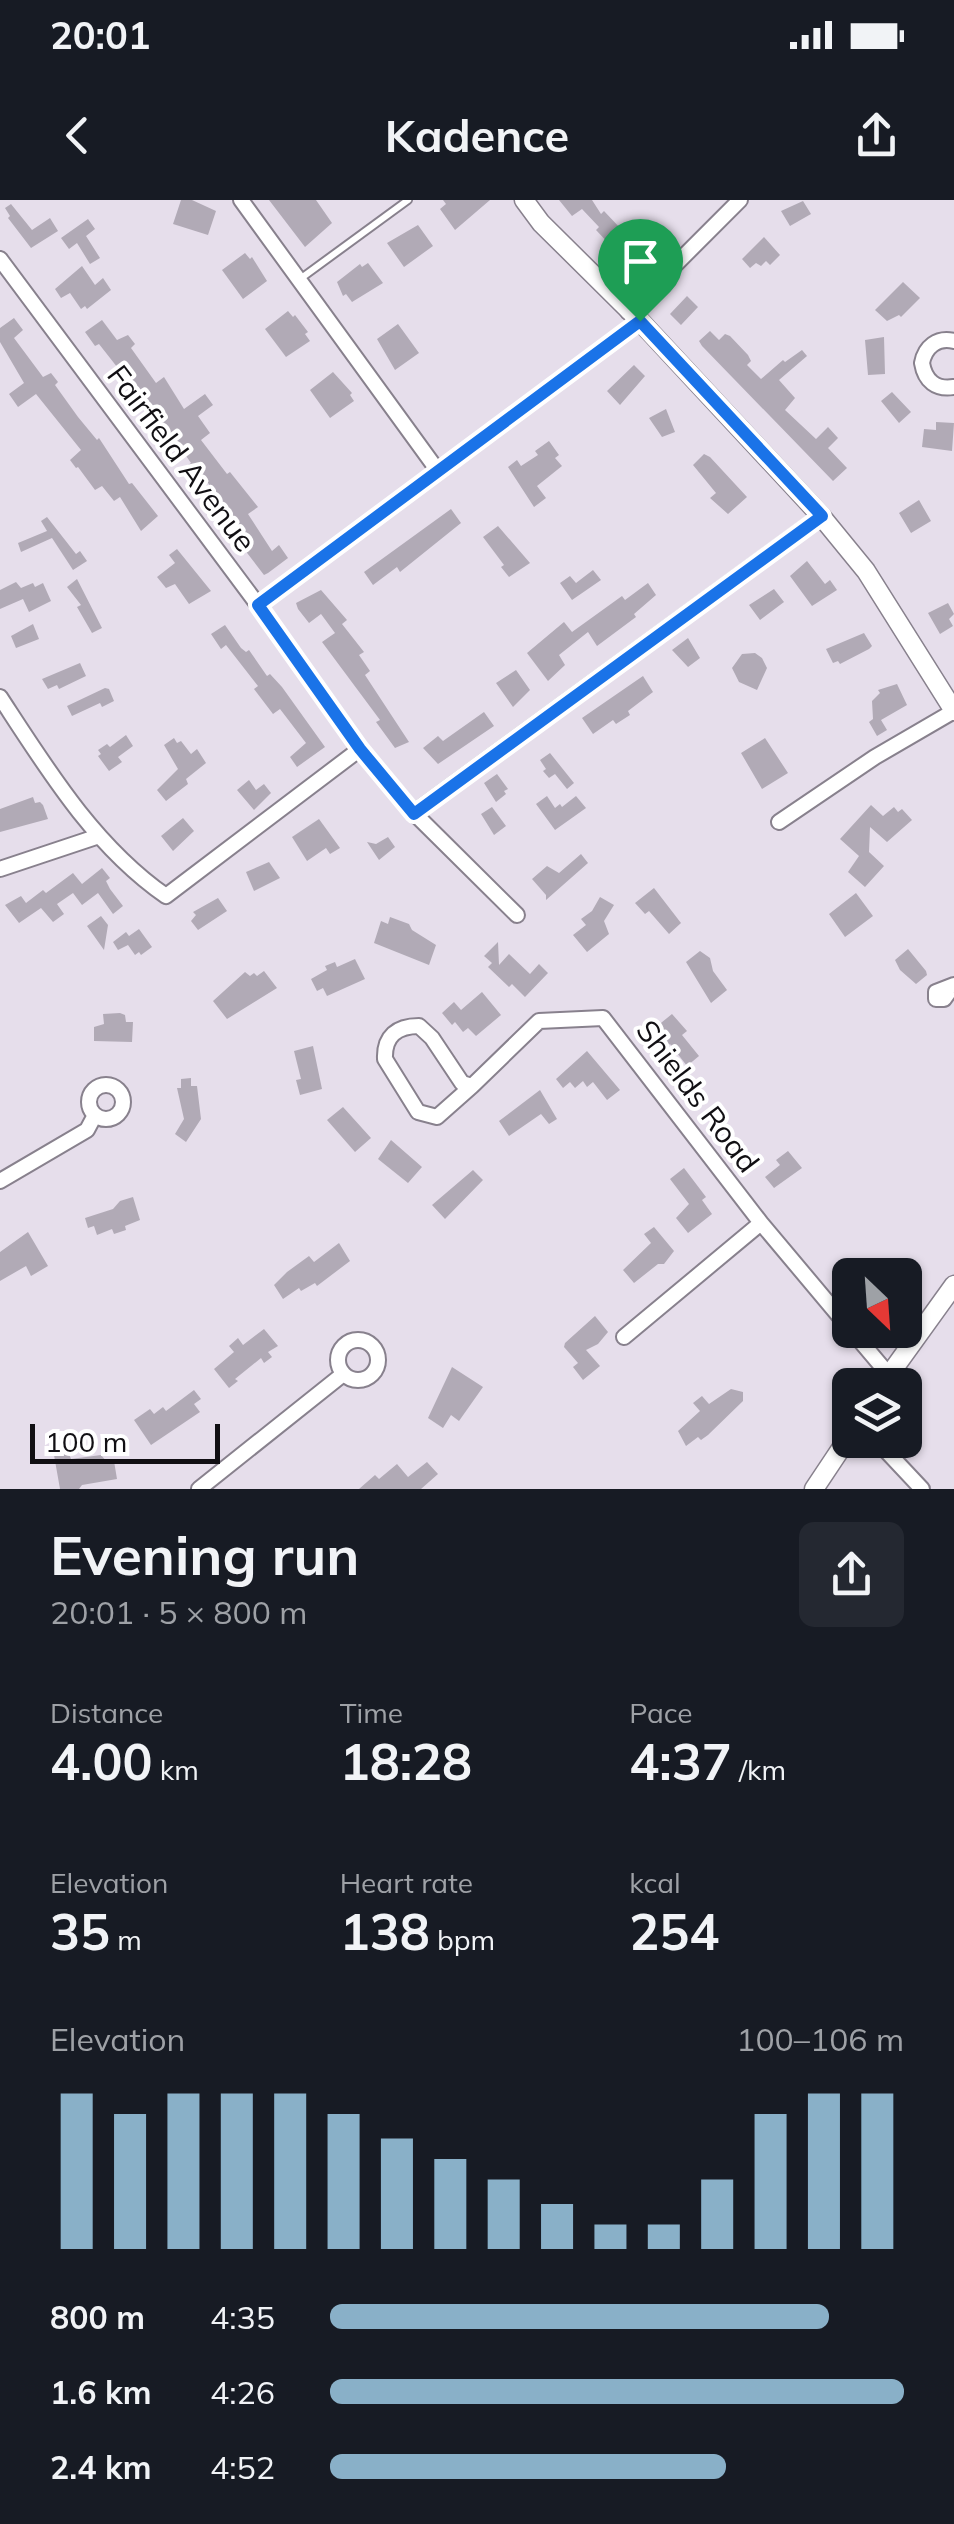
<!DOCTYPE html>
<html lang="en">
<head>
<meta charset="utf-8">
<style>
  :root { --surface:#171b24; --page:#242831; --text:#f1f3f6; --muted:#9ea1a6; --accent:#89b0c8 }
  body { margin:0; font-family:Mulish,sans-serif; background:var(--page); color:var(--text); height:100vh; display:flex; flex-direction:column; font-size:38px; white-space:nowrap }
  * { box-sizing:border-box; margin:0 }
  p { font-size:32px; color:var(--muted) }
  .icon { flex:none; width:55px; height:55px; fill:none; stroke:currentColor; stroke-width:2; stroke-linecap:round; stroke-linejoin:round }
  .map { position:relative; height:1289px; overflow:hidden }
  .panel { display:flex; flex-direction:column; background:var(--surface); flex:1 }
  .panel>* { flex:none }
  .needle { width:65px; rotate:155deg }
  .tools { position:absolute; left:832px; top:1058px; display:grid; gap:20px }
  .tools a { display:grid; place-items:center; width:90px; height:90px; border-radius:15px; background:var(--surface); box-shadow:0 2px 8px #0004; font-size:50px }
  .scale { position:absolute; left:30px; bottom:25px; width:190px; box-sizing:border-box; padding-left:10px; border:5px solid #110f13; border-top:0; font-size:28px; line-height:35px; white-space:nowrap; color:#110f13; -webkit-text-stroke:8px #fff; paint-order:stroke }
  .pin { position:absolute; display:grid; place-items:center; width:85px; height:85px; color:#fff; margin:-102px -42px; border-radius:50% 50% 50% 0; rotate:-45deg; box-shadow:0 0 10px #0007 }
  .pin .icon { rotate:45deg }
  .round { display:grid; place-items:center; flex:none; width:105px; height:105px; border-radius:15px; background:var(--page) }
  .headline { display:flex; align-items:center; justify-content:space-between; height:170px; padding:0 50px }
  h1 { font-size:55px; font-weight:700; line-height:75px }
  .stats { display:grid; grid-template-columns:repeat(3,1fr); gap:15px; height:170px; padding:10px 50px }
  .stats div { display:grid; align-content:center }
  .stats b { font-size:50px; font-weight:700 }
  .stats small { font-size:28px; font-weight:400 }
  .stats p { font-size:28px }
  .chart { height:280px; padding:20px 50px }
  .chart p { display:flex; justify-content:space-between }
  .chart svg { width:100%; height:180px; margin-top:10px; stroke:var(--accent); stroke-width:6 }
  ul { padding:0 50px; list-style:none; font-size:32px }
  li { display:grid; grid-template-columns:160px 120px 1fr; align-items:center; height:75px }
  li i { height:25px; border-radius:12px; background:var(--accent) }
  .status { display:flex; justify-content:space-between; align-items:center; height:70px; padding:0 50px; background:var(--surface); direction:ltr }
  .status svg { height:28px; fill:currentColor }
  header { display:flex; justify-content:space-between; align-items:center; height:130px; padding:0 50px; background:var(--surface); font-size:45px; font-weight:700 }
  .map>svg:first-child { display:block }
</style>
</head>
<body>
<div class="status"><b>20:01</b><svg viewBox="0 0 49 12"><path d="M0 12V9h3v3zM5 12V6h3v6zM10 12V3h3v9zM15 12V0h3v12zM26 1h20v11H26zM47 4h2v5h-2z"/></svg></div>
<header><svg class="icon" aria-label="back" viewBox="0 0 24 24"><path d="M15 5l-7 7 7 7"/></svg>Kadence<svg class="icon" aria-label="share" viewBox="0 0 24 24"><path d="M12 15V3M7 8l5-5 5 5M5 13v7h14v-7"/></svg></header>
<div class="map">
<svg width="954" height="1289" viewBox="0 0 954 1289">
  <rect width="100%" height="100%" fill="#e6deeb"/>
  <path fill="#b1aab6" d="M181,0h11l24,11 -8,24 -35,-11z
    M269,0h47l16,23 -27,24z
    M443,0h47l-35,30 -15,-21 6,-5z
    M559,0h33l9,14 3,-3 34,36 3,-3 12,13 -14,13 -23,-26 -4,3 -16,-17 3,-3 -17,-18 -10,7z
    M803,1l8,13 -21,12 -9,-15z
    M11,4l21,26 18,-12 8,13 -27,17 -23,-30 2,-2 -5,-8z
    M88,19l7,10 -9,7 14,22 -10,6 -13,-21 -8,6 -8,-11z
    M418,25l15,21 -29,21 -17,-24z
    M764,37l16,18 -10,10 -4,-4 -5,5 -5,-3 -6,5 -8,-9z
    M245,53l5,6 2,-2 15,24 -24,18 -21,-29z
    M368,63l15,20 -31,19 -6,-8 -3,2 -6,-14 23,-18 2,3z
    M82,66l13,19 8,-7 8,12 -24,19 -2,-3 -4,3 -11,-16 -9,5 -6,-9z
    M903,82l17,16 -19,19 -2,-2 -12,6 -12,-11z
    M687,96l11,11 -17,18 -11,-11z
    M288,111l5,6 2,-2 13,17 -3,2 5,7 -24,16 -21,-28z
    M14,118l9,12 -9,8 29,39 8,-4 7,9 -3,3 23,32 19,23 2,-2 30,46 3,-1 26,33 -17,15 -21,-34 -6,4 -12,-15 -7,4 -17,-23 -2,1 -6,-8 11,-10 -45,-56 -18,13 -9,-13 15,-11 -24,-41v-14z
    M102,120l15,20 11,-5 7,9 -4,4 25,35 8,-6 20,32 21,-15 8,11 -15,11 12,17 -9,7 26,34 3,-2 28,35 -10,7 24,37 7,-6 9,13 -20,15 -4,2 -40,-52 8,-7 -29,-40 -5,3 -10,-14 3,-2 -24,-34 -8,5 -8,-12 7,-6 -23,-32 -3,2 -33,-42 -4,2 -10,-14z
    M398,124l21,29 -24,17 -18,-31z
    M710,131l9,9 6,-6 5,2 18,19 3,6 -4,4 14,14 22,-19 2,2 17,-12 5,6 -28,24 16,18 -10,12 31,29 12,-12 10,11 -10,10 19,20 -14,13 -131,-135 -3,-5z
    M884,137l1,37 -17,1 -3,-35z
    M634,165l11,11 -25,29 -13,-14z
    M333,172l19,21 -2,2 4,6 -24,17 -20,-28z
    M892,192l19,20 -12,11 -18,-22z
    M666,209l9,23 -13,5 -13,-19z
    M936,222l18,1 -2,28 -30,-4 2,-18 12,1z
    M549,241l10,14 -4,3 7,8 -25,20 9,12 -12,9 -26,-40 9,-7 4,6 17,-11 -3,-4z
    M704,254l6,3 37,40 -19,17 -18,-16 6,-5 -23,-28z
    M919,300l12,21 -20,12 -12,-20z
    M451,309l10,14 -61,49 -3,-5 -24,18 -9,-13z
    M47,317l29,37 4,-3 7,10 -14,9 -21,-32 -31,14 -3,-9 29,-12 -6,-10z
    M498,326l32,37 -21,14 -8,-10 3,-2 -21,-28z
    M177,349l34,42 -22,13 -14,-20 -9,4 -9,-11 18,-14 -6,-8z
    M807,361l18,23 5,-4 7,10 -25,16 -22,-30z
    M593,370l8,10 -29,20 -12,-17 10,-7 6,7z
    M77,379l25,49 -10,5 -15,-26 4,-2 -14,-18z
    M16,382l5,6 12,-5 2,4 8,-4 8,18 -22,11 -6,-13 -23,10v-19z
    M648,383l8,12 -22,19 2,3 -39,29 -9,-14 -29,23 6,10 -17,16 -21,-28 37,-31 8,10 50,-36 3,4z
    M774,389l10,13 -24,18 -11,-15z
    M321,390l26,30 -5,4 22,28 -5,3 11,16 -5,4 44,67 -14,6 -19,-26 4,-2 -58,-78 13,-9 -14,-19 -12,9 -11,-14 -2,-6z
    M948,403l6,11 -5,5 4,7 -13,8 -12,-21z
    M33,424l6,15 -23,9 -5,-12z
    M225,425l16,23 5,4 3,-2 18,26 3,-2 12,13 43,60 -28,20 -7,-10 16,-14 -26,-34 -7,5 -19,-25 4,-3 -32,-41 -5,4 -10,-15z
    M864,433l8,13 -3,3 -29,15 -2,-3 -5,2 -7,-14z
    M688,438l12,20 -12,9 -16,-17z
    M755,453l7,5 5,10 -10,22 -18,-8 -7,-14 10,-14z
    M80,463l6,13 -27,13 -2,-4 -9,4 -6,-10z
    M516,470l14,20 -17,17 -17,-24z
    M643,476l10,16 -25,19 2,4 -14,9 -3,-4 -20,14 -11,-16z
    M897,484l10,21 -26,15 6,10 -10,6 -8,-14 4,-3 -1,-18 8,-8 -2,-3z
    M105,488l4,1 5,12 -12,6 -2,-4 -28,13 -5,-10z
    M484,512l10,14 -56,38 -15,-16 15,-12 5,5z
    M126,535l7,11 -15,11 4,5 -13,9 -11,-15 3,-2 -3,-4 9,-6 3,3z
    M174,538l3,5 4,-2 10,13 6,-5 9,14 -20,16 2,5 -22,17 -9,-11 21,-21 -14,-24z
    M765,538l23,35 -26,16 -21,-36z
    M550,553l24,30 -7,6 -12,-15 -6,4 -6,-7 3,-2 -6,-9z
    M497,574l11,15 -4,2 2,3 -10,8 -12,-19z
    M249,580l7,10 8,-6 7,9 -17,17 -17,-20z
    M547,596l8,12 5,-4 2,3 14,-11 10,12 -31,22 -19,-26z
    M33,597l2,6 5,-1 3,3 5,14 -48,13v-23z
    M871,605l12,11 11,-9 4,5 4,-3 10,11 -25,22 -17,-15 -1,25 15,14 -19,21 -17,-15 11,-16 -19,-17z
    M492,607l14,19 -12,9 -13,-21z
    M183,618l11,13 -21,20 -12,-15z
    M319,619l21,29 -10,6 -4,-6 -19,13 -15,-24z
    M388,637l7,10 -16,13 -12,-18 9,2z
    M581,654l7,9 -42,37v-5l-14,-16 15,-13 12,7z
    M269,662l11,16 -26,13 -8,-19z
    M102,668l8,10 -4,3 4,8 13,17 -10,8 -15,-21 -16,12 -9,-12 -16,11 7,10 -11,8 -12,-14 -22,15 -14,-18 16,-9 5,7 17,-13 3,3 27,-20 9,11z
    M654,688l27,35 -12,11 -20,-23 -4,3 -10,-11z
    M856,693l17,23 -28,21 -16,-23z
    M600,697l14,8 -10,16 5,13 -22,18 -14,-17 13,-10 -5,-6 11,-8z
    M218,698l9,13 -29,19 -7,-9 5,-6 -3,-3z
    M101,716l7,9 -4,25 -17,-24z
    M390,717l19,7 3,6 24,15 -7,20 -55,-22 7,-22 7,3z
    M139,729l13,18 -11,8 -2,-3 -4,3 -7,-10 -10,5 -5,-8 13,-10 3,4z
    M498,742l1,23 10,-11 21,20 9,-10 9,9 -23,24 -13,-13 -3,3 -21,-20 4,-4 -8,-7z
    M908,749l18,22 1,4 -11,9 -16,-14 -5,-10z
    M700,751l10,7 3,13 14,19 -16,13 -25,-41z
    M355,759l10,20 -38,17 -4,-8 -6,3 -6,-12 16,-9 -2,-4 10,-4 2,5z
    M264,771l13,17 -50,31 -14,-18 32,-29 5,4 4,-3 3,3z
    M482,792l19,23 -25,21 -8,-8 -5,4 -8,-10 -3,3 -10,-12 12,-11 7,8z
    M120,813l5,2 1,7h7l-1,20 -38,-1v-14l10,-3 -1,-10z
    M672,814l15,17 -5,4 17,21 -12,10 -17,-22 -5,4 -14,-17z
    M313,846l9,43 -22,6 -4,-15 5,-1 -7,-28z
    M587,851l33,39 -13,10 -14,-18 -6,5 -4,-6 -8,7 -5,-6 -7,6 -7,-9z
    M191,878v8h6l4,33 -15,23 -11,-8 9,-15 -7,-31h4v-9z
    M540,890l17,29 -8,5 -8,-10 -32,22 -10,-15z
    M343,907l28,31 -16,14 -28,-32z
    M391,940l31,27 -14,16 -30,-24z
    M788,951l14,17 -28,20 -9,-11 15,-12 -4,-5z
    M684,968l22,29 -4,3 10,14 -24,19 -12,-15 13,-14 -19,-25z
    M473,970l10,10 -38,39 -13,-14z
    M133,997l7,23 -15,6 1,4 -12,4 -2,-5 -15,6 -3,-9 -6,2 -3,-10 28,-9 7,-8z
    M654,1027l20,24 -10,13h-6l-24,19 -11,-13 28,-27 -7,-9z
    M28,1032l20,34 -17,10 -5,-10 -26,15v-29z
    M339,1043l11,18 -33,25 -2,-3 -14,8 -2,-3 -16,11 -9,-14 13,-13 22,-16 5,6z
    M595,1116l13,16 -10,12 -12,6 14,16 -17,14 -10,-13 5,-4 -14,-16 1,-4z
    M264,1129l14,17 -10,6 4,5 -8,6 -3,-5 -26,21 3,2 -9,7 -15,-19 20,-17 -5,-6 9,-8 5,7z
    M452,1167l31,20 -24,34 -8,-6 -8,13 -15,-10z
    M731,1189l12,3v9l-35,34 -7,5 -3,-3 -12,9 -8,-15 22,-20 -7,-8 9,-7 7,8z
    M194,1190l7,9 -7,5 6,8 -49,33 -17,-25 16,-11 4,5 9,-7 3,4z
    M67,1249l4,10 30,-4 6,7 7,-1 3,18 -35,6 -3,4h-19l-6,-34h4l-1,-5z
    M427,1262l11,12 -17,15h-62l16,-14 4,4 18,-15 11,13z"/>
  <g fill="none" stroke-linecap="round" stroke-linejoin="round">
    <defs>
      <path id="lane" d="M300,79l108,-79"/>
      <path id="street" d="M241,0l197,271
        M0,59l258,346 102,144 54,64 103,102
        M628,112l112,-112
        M954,141c-17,-4 -29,6 -32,22 3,18 14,27 32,24
        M258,405l382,-284
        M0,497c47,72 94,149 166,199l194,-147
        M414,613l407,-297
        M779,622l96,-65 79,-46
        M0,669l99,-33
        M954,785l-10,14h-8v-7z
        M89 902a17 17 0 1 1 34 0a17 17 0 1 1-34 0Z
        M472,886l-35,31 -19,-5 -33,-53c-1,-23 12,-33 34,-33l13,12 30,45 10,3 67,-65 64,-3 158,205 89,106
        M0,981l87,-51 8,-15
        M851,1130l38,45
        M624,1137l137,-114
        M338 1160a20 20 0 1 1 40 0a20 20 0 1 1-40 0Z
        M876,1240l46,49
        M199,1289l143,-114"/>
      <path id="secondary" d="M524,0l17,23 99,98 181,195 45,55 88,140
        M882,1185l72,-100
        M814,1289l36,-54"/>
    </defs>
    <use href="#lane" stroke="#88818d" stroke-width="10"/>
    <use href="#street" stroke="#88818d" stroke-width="18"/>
    <use href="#secondary" stroke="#88818d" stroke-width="21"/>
    <use href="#lane" stroke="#fff" stroke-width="6"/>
    <use href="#street" stroke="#fff" stroke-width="14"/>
    <use href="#secondary" stroke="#fff" stroke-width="18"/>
  </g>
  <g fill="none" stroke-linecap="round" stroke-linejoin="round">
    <defs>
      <path id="route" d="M640,121l182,195 -408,298 -54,-65 -102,-144z"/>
    </defs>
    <use href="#route" stroke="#fff" stroke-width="20"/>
    <use href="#route" stroke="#1a73e8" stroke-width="12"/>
  </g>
  <g text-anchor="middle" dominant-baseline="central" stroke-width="8" stroke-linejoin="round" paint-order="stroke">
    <g font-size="30" fill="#110f13" stroke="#fff">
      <text transform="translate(182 258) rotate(53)">Fairfield Avenue</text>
      <text transform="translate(698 896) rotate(53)">Shields Road</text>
    </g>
  </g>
</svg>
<div class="tools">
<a><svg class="needle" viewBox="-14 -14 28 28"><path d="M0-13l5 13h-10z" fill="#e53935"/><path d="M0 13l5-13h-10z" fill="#9ea1a6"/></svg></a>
<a><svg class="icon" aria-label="layers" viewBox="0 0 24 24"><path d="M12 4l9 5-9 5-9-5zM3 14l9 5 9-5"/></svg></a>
</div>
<div class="scale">100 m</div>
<div class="pin" style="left:640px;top:121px;background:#1e9e55"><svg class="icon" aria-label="arrive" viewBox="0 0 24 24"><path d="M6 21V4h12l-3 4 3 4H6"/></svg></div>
</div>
<section class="panel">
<div class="headline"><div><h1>Evening run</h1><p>20:01 · 5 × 800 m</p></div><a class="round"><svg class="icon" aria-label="share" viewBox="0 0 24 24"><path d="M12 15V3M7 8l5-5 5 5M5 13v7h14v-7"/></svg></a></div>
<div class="stats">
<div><p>Distance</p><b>4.00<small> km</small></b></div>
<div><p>Time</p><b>18:28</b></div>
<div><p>Pace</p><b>4:37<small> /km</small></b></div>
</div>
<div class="stats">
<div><p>Elevation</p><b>35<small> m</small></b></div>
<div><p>Heart rate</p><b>138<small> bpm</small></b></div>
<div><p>kcal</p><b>254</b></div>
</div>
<div class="chart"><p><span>Elevation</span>100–106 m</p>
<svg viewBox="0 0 160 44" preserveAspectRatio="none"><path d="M5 44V6M15 44V11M25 44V6M35 44V6M45 44V6M55 44V11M65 44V17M75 44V22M85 44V27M95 44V33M105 44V38M115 44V38M125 44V27M135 44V11M145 44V6M155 44V6"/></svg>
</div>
<ul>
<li><b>800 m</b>4:35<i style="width:87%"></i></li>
<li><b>1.6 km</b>4:26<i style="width:100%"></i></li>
<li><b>2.4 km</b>4:52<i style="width:69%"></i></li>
</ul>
</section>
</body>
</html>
